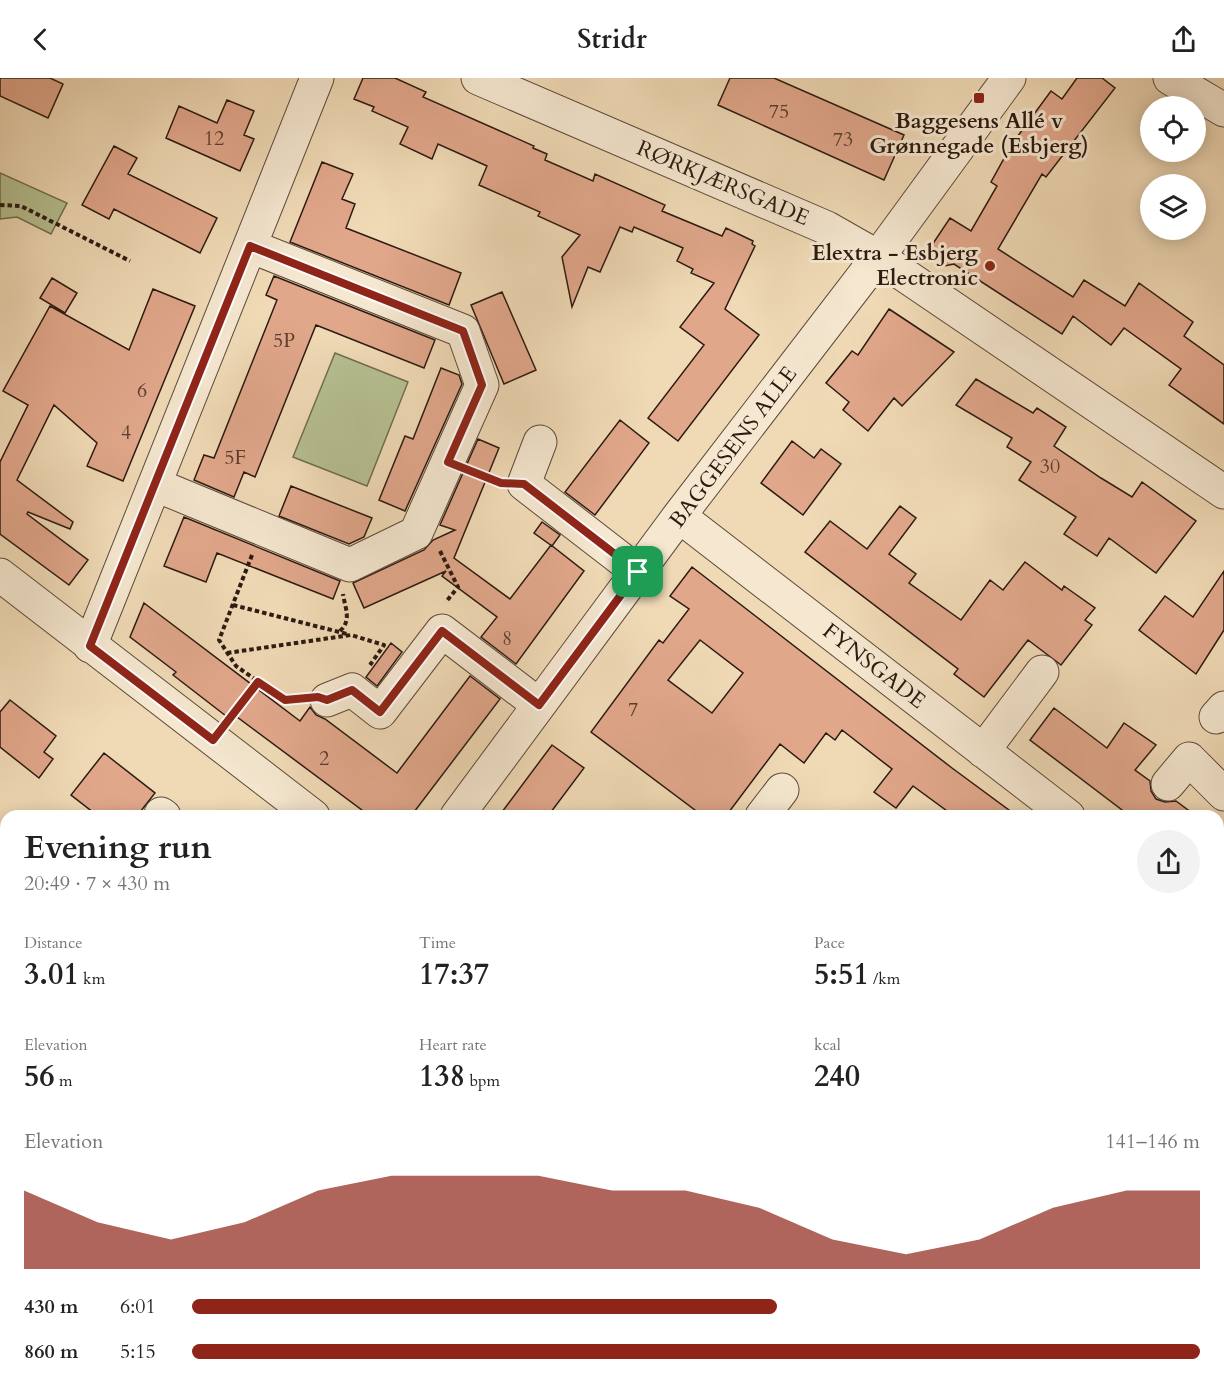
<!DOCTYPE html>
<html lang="en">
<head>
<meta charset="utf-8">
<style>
  :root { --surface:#fff; --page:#f2f2f2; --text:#222; --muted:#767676; --accent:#8f2418 }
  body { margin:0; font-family:Cardo,serif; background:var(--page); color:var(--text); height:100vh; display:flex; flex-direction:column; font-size:22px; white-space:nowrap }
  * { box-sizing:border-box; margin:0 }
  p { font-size:20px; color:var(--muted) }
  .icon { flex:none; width:33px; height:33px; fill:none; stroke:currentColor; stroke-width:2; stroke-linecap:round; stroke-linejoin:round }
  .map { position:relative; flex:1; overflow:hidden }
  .sheet { position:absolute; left:0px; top:732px; width:1224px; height:578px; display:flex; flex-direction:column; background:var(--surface); border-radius:18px 18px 0 0; box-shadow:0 3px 15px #0003 }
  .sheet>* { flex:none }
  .buttons { position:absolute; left:1140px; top:18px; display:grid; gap:12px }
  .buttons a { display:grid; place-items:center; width:66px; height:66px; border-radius:50%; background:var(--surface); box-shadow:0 3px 15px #0003; font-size:30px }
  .pin { position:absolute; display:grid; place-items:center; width:51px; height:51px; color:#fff; margin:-26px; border-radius:12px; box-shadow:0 3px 9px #0006 }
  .round { display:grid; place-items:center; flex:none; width:63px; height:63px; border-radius:32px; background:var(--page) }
  .summary { display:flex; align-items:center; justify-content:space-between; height:102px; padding:0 24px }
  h1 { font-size:33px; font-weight:700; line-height:45px }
  .figures { display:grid; grid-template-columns:repeat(3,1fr); gap:9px; height:102px; padding:6px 24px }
  .figures div { display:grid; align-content:center }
  .figures b { font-size:30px; font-weight:700 }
  .figures small { font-size:16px; font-weight:400 }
  .figures p { font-size:16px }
  .chart { height:168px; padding:12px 24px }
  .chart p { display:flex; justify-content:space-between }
  .chart svg { width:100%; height:108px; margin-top:6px; fill:var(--accent); opacity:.7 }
  ul { padding:0 24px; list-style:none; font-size:20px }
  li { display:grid; grid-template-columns:96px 72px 1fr; align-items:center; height:45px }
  li i { height:15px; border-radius:8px; background:var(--accent) }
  header { display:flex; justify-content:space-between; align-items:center; height:78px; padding:0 24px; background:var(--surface); font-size:27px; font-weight:700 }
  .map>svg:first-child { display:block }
</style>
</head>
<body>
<header><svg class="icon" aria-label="back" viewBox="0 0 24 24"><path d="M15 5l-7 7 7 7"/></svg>Stridr<svg class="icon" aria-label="share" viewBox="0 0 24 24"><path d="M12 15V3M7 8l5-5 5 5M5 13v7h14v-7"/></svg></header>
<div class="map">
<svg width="1224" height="1309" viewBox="0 0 1224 1309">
  <rect width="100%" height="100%" fill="#f0dab6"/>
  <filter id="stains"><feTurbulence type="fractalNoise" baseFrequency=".00333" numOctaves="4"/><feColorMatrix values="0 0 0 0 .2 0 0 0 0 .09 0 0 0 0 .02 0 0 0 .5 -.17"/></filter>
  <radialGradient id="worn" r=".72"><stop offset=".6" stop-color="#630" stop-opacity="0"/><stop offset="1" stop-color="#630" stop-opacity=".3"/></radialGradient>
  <path fill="#b6c091" stroke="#716d51" stroke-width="1.5" d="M0,95l67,30 -16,31 -34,-17 -17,2z
    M335,275l73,29 -41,104 -74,-29z"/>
  <path fill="#e1a78b" stroke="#2c1a11" stroke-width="1.5" fill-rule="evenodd" d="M0,0h50l13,6 -15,34 -48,-22z
    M363,0h32l31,14 -3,5 111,49 -1,2 14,6 -2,6 48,21 2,-7 70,31 -3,6 60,25 4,-8 27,13 -1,3 3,2 -30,63 34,26 -81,106 -30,-23 56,-73 -24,-18 34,-44 -23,-10 2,-4 -16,-8 6,-13 -49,-21 -2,5 -12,-5 -20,45 -12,-5 -16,40 -10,-50 18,-22 -42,-19 2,-4 -61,-27 8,-19 -49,-22 -6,15 -32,-15 8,-17 -36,-16 2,-4 -20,-8z
    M730,0h44l130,57 -20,45 -166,-75z
    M1077,0h25l13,10 -69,89 -4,-3 -44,75 75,48 11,-17 41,26 14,-23 54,39 -9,14 40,29v59l-55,-39 12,-16 -57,-41 -13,17 -38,-29 -11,18 -108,-70 -15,3 2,-12 -11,-7 20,-30 21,13 26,-45 -6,-4 21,-38 39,-53 11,8z
    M227,22l27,11 -10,24 10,4 -14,32 -74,-33 13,-32 38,17z
    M114,68l23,12 -9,16 89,44 -17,35 -86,-44 -5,10 -27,-14z
    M322,84l31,12 -11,25 13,5 -9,24 115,45 -12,32 -159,-63z
    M274,198l161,64 -11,28 -108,-43 -61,152 -11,-5 -10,25 -40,-17 10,-25 10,3 63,-158 -11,-5z
    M52,200l25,15 -12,20 -25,-15z
    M153,211l42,17 -72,175 -36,-15 10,-23 -43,-38 -37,75 56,42 -3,7 -42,-17 -1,2 61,46 -19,25 -69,-51v-72l28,-57 -25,-14 47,-85 79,44z
    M502,214l34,78 -32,14 -33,-79z
    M889,231l65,43 -52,54 -8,-8 -26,33 -25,-21 6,-8 -23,-19 26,-32 6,4z
    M441,290l18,7 3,9 -57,127 -26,-11 26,-64 8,3z
    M976,301l57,34 4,-5 29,19 -12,19 47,32 31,19 10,-15 54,39 -40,52 -47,-35 -12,18 -33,-22 12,-17 -57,-37 12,-18 -24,-15 5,-9 -56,-33z
    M620,342l29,23 -54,72 -30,-23z
    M478,361l21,9 -45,110 56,41 41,-54 33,26 -68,93 -35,-27 16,-20 -55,-41 4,-5 -82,37 -11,-25 71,-33 9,-10 22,-10 -15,-5z
    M792,363l22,17 7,-9 20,15 -38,51 -42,-32z
    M291,408l81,32 -8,19 -15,7 -70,-28z
    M900,428l16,12 -27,36 27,20 -7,9 52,37 29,-40 13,10 22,-28 37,28 2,-4 31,22 -10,12 7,5 -31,40 -33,-25 -44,57 -30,-23 4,-5 -153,-117 25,-31 37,28z
    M184,439l156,64 -7,18 -116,-46 -11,29 -42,-16z
    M542,444l18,13 -8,11 -18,-13z
    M692,489l260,201 65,48h-63l-41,-30 -17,22 -22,-16 18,-23 -50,-39 -7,10 -9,-7 -22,30 -24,-19 -54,72h-23l-112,-84 68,-92 4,3 26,-34 -19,-13zM700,562l43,33 -31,40 -44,-33z
    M1224,493v59l-28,44 -57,-44 26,-34 28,21z
    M144,525l156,118 10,-14 6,8 9,4 72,54 73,-97 30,23 -89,117h-41l-141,-105 -3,5 -53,-41 3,-3 -46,-35z
    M391,565l11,9 -25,34 -11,-9z
    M10,622l46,36 -12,16 9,7 -14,19 -39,-31v-35z
    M1054,630l53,40 17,-25 32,22 -21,25 15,11 1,10 5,8 9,3 11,-1 20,15h-66l-100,-76z
    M552,667l32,23 -36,48h-49z
    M104,675l51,40 -18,23h-39l-27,-21z"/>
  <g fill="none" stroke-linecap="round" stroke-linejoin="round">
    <path stroke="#c9b495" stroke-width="33" stroke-dasharray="33 16" stroke-linecap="butt" d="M947,1304l8,5"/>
    <defs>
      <path id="minor" d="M478,0l349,150 51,29 346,235
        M1170,0l54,32
        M540,364l-16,42 114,88
        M156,407l194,80 66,-32 66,-148 -19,-54 -213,-85
        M679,438l389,300
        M0,497l313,241
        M90,568l227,-568
        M327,622l25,-10 28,22 62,-81 97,74
        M1216,639l8,-9
        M983,673l59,-79
        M1168,706l21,-25 35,35
        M161,736l3,2
        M457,738l222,-300 199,-259 131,-179
        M762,738l20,-26
        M1218,824l6,-6
        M1218,854l6,5
        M0,1128l6,5
        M175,1304v5
        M1060,1304l7,5"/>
      <path id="major" d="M0,1209l6,5
        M123,1304l8,5"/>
    </defs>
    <use href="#minor" stroke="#5d4a3a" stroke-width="35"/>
    <use href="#major" stroke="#2c1a11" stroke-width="35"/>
    <path stroke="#2c1a11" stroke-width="4" stroke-dasharray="4.5 3" stroke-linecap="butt" d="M0,127l21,1 109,55
      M475,395l21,8
      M440,473l18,36 -12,15
      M252,477l-33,85 17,26 49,34 12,-1
      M233,527l114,29
      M340,553c12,-11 5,-23 3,-37
      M227,575l124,-18 33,10 -14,20
      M231,639l27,-35
      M0,1165l6,5"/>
    <use href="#minor" stroke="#f5e7d0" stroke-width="33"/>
    <use href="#major" stroke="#e8bd7b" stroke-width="33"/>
    <defs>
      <path id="rail" d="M0,921l6,4
        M0,978l6,6
        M0,1005l6,5
        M0,1062l6,5
        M392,1304l8,5
        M421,1304l7,5
        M502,1304l7,5"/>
    </defs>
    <use href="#rail" stroke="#2c1a11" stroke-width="7"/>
    <use href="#rail" stroke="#f5e7d0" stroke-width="4.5" stroke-dasharray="14" stroke-linecap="butt"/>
  </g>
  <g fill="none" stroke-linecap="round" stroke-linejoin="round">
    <defs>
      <path id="route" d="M250,168l213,85 19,54 -34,77 53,21 23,1 114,88 -99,133 -97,-74 -62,81 -28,-22 -25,10 -9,-3 -33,3 -27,-18 -45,58 -123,-94z"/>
    </defs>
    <use href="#route" stroke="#fff" stroke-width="12"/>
    <use href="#route" stroke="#8f2418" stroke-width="8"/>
  </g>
  <g fill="#8f2418" stroke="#f5e7d0" stroke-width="2">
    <rect x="973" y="14" width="12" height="12" rx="3"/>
    <circle cx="990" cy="188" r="6"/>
  </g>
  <g text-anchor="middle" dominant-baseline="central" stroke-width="6" stroke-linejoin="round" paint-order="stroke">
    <g font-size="20" fill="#593d30">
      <text x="779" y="33">75</text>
      <text x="214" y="60">12</text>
      <text x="843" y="61">73</text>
      <text x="284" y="262">5P</text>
      <text x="142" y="312">6</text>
      <text x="126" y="354">4</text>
      <text x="235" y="379">5F</text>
      <text x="1050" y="388">30</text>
      <text x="507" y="560">8</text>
      <text x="633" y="631">7</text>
      <text x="324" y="680">2</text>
    </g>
    <g font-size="22" font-weight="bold" fill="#2c1a11" stroke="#f5e7d0">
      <text x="979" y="43">Baggesens Allé v<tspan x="979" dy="25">Grønnegade (Esbjerg)</tspan></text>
      <text x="978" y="175" text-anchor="end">Elextra - Esbjerg<tspan x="978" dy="25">Electronic</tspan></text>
    </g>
    <g font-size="22" fill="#2c1a11" stroke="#f5e7d0">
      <text transform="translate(723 105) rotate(23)">RØRKJÆRSGADE</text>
      <text transform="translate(733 369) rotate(-53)">BAGGESENS ALLE</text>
      <text transform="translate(874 588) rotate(38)">FYNSGADE</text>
    </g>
  </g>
  <rect width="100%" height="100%" filter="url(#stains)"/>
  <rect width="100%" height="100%" fill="url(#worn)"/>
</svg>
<div class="buttons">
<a><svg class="icon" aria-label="locate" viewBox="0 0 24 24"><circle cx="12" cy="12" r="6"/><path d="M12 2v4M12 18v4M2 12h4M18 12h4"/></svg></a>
<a><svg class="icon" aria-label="layers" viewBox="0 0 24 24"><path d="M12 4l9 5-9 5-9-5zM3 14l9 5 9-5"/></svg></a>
</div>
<div class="pin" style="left:638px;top:494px;background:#1e9e55"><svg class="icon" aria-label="arrive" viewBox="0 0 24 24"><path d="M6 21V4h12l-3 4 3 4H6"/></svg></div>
<section class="sheet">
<div class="summary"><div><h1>Evening run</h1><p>20:49 · 7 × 430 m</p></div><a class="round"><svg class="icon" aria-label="share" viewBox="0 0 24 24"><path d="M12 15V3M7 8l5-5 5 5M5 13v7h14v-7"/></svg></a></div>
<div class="figures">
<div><p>Distance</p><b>3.01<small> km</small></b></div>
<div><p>Time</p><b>17:37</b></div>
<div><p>Pace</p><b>5:51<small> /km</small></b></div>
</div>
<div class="figures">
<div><p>Elevation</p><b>56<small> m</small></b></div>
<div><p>Heart rate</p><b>138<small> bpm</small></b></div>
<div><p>kcal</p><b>240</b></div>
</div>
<div class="chart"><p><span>Elevation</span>141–146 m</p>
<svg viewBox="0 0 160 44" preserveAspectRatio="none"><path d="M0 44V12L10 25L20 32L30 25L40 12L50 6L60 6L70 6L80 12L90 12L100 19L110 32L120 38L130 32L140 19L150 12L160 12V44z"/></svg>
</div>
<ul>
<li><b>430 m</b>6:01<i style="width:58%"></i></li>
<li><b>860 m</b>5:15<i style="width:100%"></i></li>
</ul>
</section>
</div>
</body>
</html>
